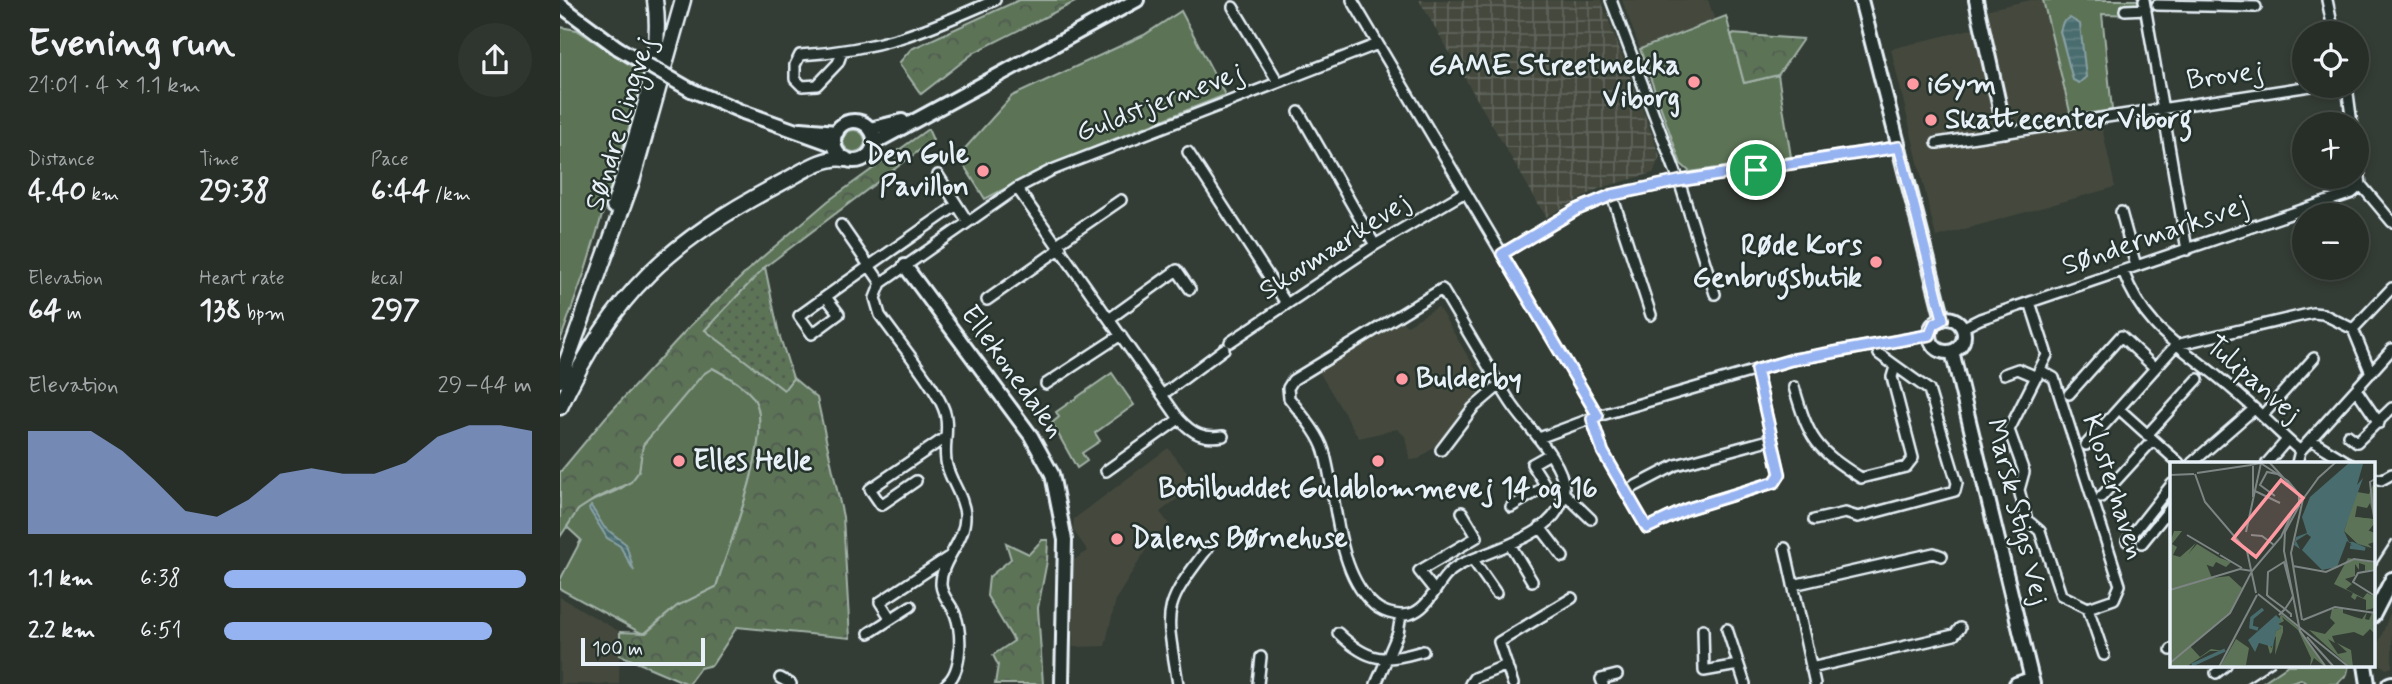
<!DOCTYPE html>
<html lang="en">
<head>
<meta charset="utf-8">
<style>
  :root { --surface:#272e28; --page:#2f3630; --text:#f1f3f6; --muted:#a4a8a8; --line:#434a45; --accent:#95b2f1 }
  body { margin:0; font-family:Mynerve,sans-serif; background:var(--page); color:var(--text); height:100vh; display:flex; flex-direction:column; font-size:26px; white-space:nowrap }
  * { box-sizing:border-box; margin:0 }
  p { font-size:23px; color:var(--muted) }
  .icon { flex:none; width:38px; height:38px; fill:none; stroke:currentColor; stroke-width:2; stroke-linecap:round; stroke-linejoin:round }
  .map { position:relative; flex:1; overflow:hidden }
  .details { display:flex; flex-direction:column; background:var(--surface); width:560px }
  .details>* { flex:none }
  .tools { position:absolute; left:1732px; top:21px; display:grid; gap:14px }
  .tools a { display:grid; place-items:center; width:77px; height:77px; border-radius:50%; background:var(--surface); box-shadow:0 4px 10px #0003,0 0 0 2px var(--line); font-size:35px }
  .scale { position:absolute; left:21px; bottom:18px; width:124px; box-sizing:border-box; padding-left:7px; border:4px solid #e8f1f8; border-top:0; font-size:19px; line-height:24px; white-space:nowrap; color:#e8f1f8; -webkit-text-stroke:5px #26332d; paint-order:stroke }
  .pin { position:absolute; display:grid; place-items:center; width:60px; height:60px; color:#fff; margin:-30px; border:4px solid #fff; border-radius:50%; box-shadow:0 2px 7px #0007 }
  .round { display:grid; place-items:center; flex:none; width:74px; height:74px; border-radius:37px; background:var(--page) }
  .headline { display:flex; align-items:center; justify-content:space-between; height:119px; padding:0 28px }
  h1 { font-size:38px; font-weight:700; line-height:52px }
  .metrics { display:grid; grid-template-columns:repeat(3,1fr); gap:10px; height:119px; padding:7px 28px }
  .metrics div { display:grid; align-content:center }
  .metrics b { font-size:30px; font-weight:700 }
  .metrics small { font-size:19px; font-weight:400 }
  .metrics p { font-size:19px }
  .chart { height:196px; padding:14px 28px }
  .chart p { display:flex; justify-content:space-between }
  .chart svg { width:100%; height:126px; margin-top:7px; fill:var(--accent); opacity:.7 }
  ul { padding:0 28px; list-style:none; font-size:23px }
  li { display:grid; grid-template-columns:112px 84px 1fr; align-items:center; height:52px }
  li i { height:18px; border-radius:9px; background:var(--accent) }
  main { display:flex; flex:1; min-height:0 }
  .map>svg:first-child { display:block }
</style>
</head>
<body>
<main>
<section class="details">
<div class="headline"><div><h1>Evening run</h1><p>21:01 · 4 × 1.1 km</p></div><a class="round"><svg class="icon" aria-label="share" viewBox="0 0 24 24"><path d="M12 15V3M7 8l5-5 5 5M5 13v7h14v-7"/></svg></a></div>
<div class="metrics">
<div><p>Distance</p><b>4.40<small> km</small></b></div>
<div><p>Time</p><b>29:38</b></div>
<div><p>Pace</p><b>6:44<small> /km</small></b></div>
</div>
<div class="metrics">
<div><p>Elevation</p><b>64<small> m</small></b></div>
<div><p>Heart rate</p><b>138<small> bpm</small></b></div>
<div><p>kcal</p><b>297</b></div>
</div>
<div class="chart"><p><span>Elevation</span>29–44 m</p>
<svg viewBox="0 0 160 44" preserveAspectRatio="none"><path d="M0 44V8L10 8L20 8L30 15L40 25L50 36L60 38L70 32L80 23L90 21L100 23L110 23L120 19L130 10L140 6L150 6L160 8V44z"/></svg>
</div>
<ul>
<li><b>1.1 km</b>6:38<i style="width:98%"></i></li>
<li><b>2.2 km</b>6:51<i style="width:87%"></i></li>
</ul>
</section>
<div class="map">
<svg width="1832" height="684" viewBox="0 0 1832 684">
  <defs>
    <pattern id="industrial-grid" width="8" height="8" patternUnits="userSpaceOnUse" patternTransform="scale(1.75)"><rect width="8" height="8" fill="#44493e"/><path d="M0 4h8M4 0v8" fill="none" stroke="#5f645b"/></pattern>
    <pattern id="forest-crowns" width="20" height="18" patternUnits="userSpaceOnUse" patternTransform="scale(1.75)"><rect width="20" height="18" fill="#5c7357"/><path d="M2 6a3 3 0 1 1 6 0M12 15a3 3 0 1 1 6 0" fill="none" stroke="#505b50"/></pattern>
    <pattern id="garden-dots" width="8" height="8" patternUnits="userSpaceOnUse" patternTransform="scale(1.75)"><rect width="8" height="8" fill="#5c7357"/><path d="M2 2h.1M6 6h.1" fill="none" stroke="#505b50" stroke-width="1.8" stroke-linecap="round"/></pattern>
    <pattern id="water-rules" width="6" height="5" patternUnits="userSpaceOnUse" patternTransform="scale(1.75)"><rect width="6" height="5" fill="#496c6e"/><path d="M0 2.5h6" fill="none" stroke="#638183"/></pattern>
  </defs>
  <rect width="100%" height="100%" fill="#343d35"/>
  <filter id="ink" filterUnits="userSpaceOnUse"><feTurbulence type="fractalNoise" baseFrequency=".0143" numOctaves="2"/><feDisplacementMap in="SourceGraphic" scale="14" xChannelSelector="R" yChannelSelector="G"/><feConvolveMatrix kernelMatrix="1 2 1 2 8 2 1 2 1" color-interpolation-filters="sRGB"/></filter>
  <g filter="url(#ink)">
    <path fill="#44493e" d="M1062,0h86l7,20 -75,29z
      M1471,0h12l31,127 27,-4 14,64 -179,50 -45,-188 96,-24 -2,-15z
      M878,307l49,81 -46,53 -22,18 -9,1 -5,-24 -8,-7 -38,9 -41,-68 83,-51 5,7z
      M608,448l28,36 -36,28 9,12 -22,24 -31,51 -11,47 -32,1 1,-87 14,-9 -15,-21 1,-11z
      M0,597l60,35 -1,52h-59z
      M1832,608v59l-6,2 -6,-5 -3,-16z"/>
    <path fill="url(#industrial-grid)" d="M859,0h182l59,156 -7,17 -53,15 -54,29z"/>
    <path fill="#5c7357" stroke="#a2b2a8" stroke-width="2" d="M1483,0h108v12l-11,3 -38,-1 10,96 -41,6z
      M621,11l44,84 -173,69 -67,35 -27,-43 54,-60 132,-61z
      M1166,16l18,67 34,-8 13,82 -101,15 -9,-8 -41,-115z
      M0,27l17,3 68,45 -60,196 -25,70z
      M283 141a11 11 0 1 1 22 0a11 11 0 1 1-22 0Z
      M152,368c16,9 39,20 45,37 13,39 -28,140 -41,182l-39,19 -32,27h-4l-81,-44v-9l21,-40 -14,-13c3,-5 7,-13 12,-18 18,-15 47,-15 59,-37 4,-8 1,-19 5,-27 7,-18 53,-67 69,-77z
      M552,373l22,32 -39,28 5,8 -18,12 5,8 -10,7 -25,-45 7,-6 -3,-5z
      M1728,665h61l-2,9 -10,10h-30l-6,-5 -16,5h-25z"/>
    <path fill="url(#forest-crowns)" stroke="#a2b2a8" stroke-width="2" d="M459,0h60l-104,52 -54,42 -22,-31 12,-14z
      M1171,34l72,5 -25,36 -34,8z
      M368,129l5,11 -168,127 -60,63 79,59 9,-11 24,20 26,119 7,121 -113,-11 -25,38 -12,3 -12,16 -68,-29v-23l26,1 31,-27 39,-19c13,-42 54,-142 41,-182 -6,-17 -29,-28 -44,-37l-10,6 -60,71 -4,26 -8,11 -36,17 -17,11 -18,27v-65l45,-54 85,-92 69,-66 69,-59z
      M482,540h6l-1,21 -9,47 5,76h-48l3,-19 -5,-10 21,-14 -27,-45 2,-19 22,-18 -5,-16 23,11z"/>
    <path fill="url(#garden-dots)" stroke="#a2b2a8" stroke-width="2" d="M205,267l14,67 14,44 -9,12 -79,-60z"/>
    <path fill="url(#water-rules)" stroke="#89a1a5" stroke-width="2" d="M1510,18l10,6 6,53 -7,6 -6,-3 -13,-49 3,-9z
      M31,506l13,21 22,17 8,27 -14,-25 -13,-8 -18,-29z"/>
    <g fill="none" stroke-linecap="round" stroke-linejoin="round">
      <defs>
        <path id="street" d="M792,0l246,416
          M1051,0l68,181 36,113
          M1584,0l43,250
          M1767,0l7,33
          M1597,5l99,2
          M673,7l45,75
          M1565,10l21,-1
          M282,52l-4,11 -21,22 -15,1 -7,-7v-14l5,-10c80,-5 123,-23 195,-55
          M1787,86l5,38
          M739,112l76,133
          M1377,143l374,-57
          M628,152l98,151
          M1797,155l4,30 31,37
          M378,175l30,47
          M457,188l162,231 -73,52
          M1052,195l39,120
          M1561,212l15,54
          M281,225l40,58
          M497,244l64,-44
          M942,254l74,-44 36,-15 67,-14 220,-34
          M1563,271c23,62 61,76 108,117 24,20 45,42 69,63
          M882,289c23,38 45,77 69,114 15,23 52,57 53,85 0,48 -75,61 -106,78 -21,11 -25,41 -48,48 -14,3 -30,-2 -39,-12 -35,-34 -34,-105 -47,-151 -6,-19 -23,-37 -35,-53l-1,-10 5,-8z
          M266,297l13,17 -27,20 -13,-18c52,-38 105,-74 158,-111
          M427,300l74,-52
          M1470,302l17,53 -38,75 15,42 -5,18 8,30 13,11 21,64 27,13 16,47
          M549,319l68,-49 13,19
          M1402,328l18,-9 372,-126 9,-8
          M1793,329l18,44
          M670,342l145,-97 90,-53
          M1480,370l14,8 66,207 -6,14 -26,9
          M1444,374l14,-5 19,8
          M486,384l75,-49
          M1234,387c15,52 21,62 67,91l45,-11 7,-9 -21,-81 3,-10
          M1796,389l23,34
          M1509,394l52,-58 34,32
          M602,395l62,-46
          M1559,409l60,54
          M1702,416l52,-58
          M619,419c14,15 24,20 44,17
          M1032,419l11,33 44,76 40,-19 88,-27 5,-8 -24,-104
          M1587,435l51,-56
          M1788,435l9,7 35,-34
          M979,438l59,-22 193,-56 139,-25
          M1751,440l38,23
          M1526,445l90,-100 137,-32 10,1 30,15 39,-41
          M881,450l32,-42 27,-23
          M1740,451l92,-102
          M1632,463l62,-54
          M1707,463l20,-23
          M1737,463l3,-12
          M1813,478l8,2 11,-6
          M356,481l-35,24 -11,-16 76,-52
          M1066,491l50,-26 96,-26
          M1004,493l27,26
          M1541,497l52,-57
          M951,507l35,-21 -14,-22 16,-9
          M1254,520l31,-7 13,4 97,-26 2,-8 -28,-93 -50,-36 -3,-9
          M980,527l23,30
          M1567,541l45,-57
          M1582,543l30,-37
          M951,546l21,35
          M1225,548l30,136
          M913,560l23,33
          M1233,585l141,-32 8,3
          M875,591l-16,-20 58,-34 -15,-25
          M331,619l-11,-17 70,-46
          M1143,629l1,42 34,-6
          M1167,629l18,55
          M309,633l42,-27
          M778,633c31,30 46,29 85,18
          M1611,650l1,-1
          M1251,668l143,-33 6,-7
          M1656,673l10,-8
          M220,678l11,6
          M386,684c17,-13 16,-52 9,-70 -4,-11 -13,-17 -14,-29 -1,-25 25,-43 24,-70 -1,-18 -14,-33 -18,-49 -5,-18 3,-36 -2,-53 -6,-23 -50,-76 -65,-98l-5,-17 6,-15 136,-95 35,-18 326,-126
          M618,684c-12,-75 -18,-74 30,-136
          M698,684l3,-27
          M816,684l22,-51 3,-18
          M910,684l4,-6 33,-13
          M953,684l-14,-42 73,-44
          M1043,684l-2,-5 16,-4"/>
        <path id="secondary" d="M1301,0l82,319
          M1416,0l29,131
          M0,5l58,43
          M131,90l52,22 92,33
          M274 141a20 20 0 1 1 40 0a20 20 0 1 1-40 0Z
          M241,129l36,3
          M310,129l32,-8
          M314,143l263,-143
          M345,266l126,170 21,38 13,66 -3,144
          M1370 335a17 17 0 1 1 34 0a17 17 0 1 1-34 0Z
          M1392,351l81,333
          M1813,616l19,-37
          M1805,665l3,19
          M1456,684l15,-5
          M1829,684l3,-1"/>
        <path id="primary" d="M54,206c19,-61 51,-142 41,-206
          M0,380l72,-199 51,-181
          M0,407c54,-115 109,-165 221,-224 18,-9 43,-28 64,-24"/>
      </defs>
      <use href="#street" stroke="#e8f1f8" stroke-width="14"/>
      <use href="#secondary" stroke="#e8f1f8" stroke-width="18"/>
      <use href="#primary" stroke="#e8f1f8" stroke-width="19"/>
      <use href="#street" stroke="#26332d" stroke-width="9"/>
      <use href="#secondary" stroke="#26332d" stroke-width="12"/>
      <use href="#primary" stroke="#26332d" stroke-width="14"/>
      <path stroke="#e8f1f8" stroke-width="2.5" d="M1813,569l19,-29
        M1685,684l29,-19"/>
      <defs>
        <path id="secondary-bridge" d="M58,48l73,42"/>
      </defs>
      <use href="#secondary-bridge" stroke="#e8f1f8" stroke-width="18" stroke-linecap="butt"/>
      <use href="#secondary-bridge" stroke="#26332d" stroke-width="12"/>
    </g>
  </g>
  <g fill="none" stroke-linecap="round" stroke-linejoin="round" filter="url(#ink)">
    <defs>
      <path id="route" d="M1339,147l44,172 -9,5 -4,11 -139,25 -35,10 24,104 -5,8 -88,27 -40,19 -44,-76 -11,-33 6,-3 -96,-162 74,-44 36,-15 67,-14z"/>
    </defs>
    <use href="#route" stroke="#fff" stroke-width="14"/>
    <use href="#route" stroke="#95b2f1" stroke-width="9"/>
  </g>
  <g fill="#ff9aa2" stroke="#26332d" stroke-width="2.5">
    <circle cx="1134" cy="82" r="7"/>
    <circle cx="1353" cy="84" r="7"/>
    <circle cx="1371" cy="120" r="7"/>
    <circle cx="423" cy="171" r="7"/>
    <circle cx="1316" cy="262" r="7"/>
    <circle cx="842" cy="379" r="7"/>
    <circle cx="119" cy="461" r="7"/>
    <circle cx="818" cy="461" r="7"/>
    <circle cx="557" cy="539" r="7"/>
  </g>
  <g text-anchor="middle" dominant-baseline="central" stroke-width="5" stroke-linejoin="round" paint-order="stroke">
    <g font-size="28" font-weight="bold" fill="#e8f1f8" stroke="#26332d" text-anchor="start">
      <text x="1120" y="66" text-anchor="end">GAME Streetmekka<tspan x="1120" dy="32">Viborg</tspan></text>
      <text x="1367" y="84">iGym</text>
      <text x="1385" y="120">Skattecenter Viborg</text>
      <text x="409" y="155" text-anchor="end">Den Gule<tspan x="409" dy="32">Pavillon</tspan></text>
      <text x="1302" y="246" text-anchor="end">Røde Kors<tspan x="1302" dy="32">Genbrugsbutik</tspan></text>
      <text x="856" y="379">Bulderby</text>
      <text x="133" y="461">Elles Helle</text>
      <text x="818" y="489" text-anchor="middle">Botilbuddet Guldblommevej 14 og 16</text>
      <text x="571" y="539">Dalens Børnehuse</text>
    </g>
    <g font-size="28" fill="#e8f1f8" stroke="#26332d">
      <text transform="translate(1665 76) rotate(-8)">Brovej</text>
      <text transform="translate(600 103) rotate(-21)">Guldstjernevej</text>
      <text transform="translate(61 124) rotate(-73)">Søndre Ringvej</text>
      <text transform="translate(1595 236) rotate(-19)">Søndermarksvej</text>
      <text transform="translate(775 247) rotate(-33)">Skovmærkevej</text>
      <text transform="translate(452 372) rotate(54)">Ellekonedalen</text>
      <text transform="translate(1693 380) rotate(41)">Tulipanvej</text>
      <text transform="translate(1553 487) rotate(72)">Klosterhaven</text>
      <text transform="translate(1457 512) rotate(76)">Marsk Stigs Vej</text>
    </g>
  </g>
  <g transform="translate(1610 462)">
    <rect width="205" height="205" fill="#343d35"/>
    <path d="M205,18v43l-5,-20 -3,5 -10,-2 -2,11 18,2 -6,11 8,3v9l-7,2 4,4 -14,-4 -12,-12 2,-6 18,3 -20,-6 11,-31 12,2zM27,82l23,14 11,4 -5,5 -10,-5 -3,5 -17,-6 -7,-8zM178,96l27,5v6l-10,2v-6l-6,-2v7l-4,-6v12l-10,3 7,5 -6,5 17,9 4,-5 8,4v29h-20v-9l7,2 5,-7 -2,7 4,1 5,-12 -8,2v-10l-9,-4 -2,4 -4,-3 2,-4 -19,-9zM66,177l13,9 -3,17 -26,2z" fill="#5c7357"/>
    <path d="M184,39l-4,12 4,3 -5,7 6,-6 18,2 1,5 -16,20 -14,-13zM4,69h8l-10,13 5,3 -4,8 7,2 16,-14 -7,10 17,10 6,15 17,-2 13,12 -12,24 -40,34 10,11 11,-8 12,2h-13l-24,16h-16v-124zM173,146v5l12,4v9l9,-3 11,4v7l-5,-5 -7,7 -9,-4 -22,4 3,7 -7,-4 10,15 9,-2 -10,-9 14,7 2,17h-3l-41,-37 16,4 10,-11 -5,-5 2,-9zM111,152l19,15 25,38 -11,-9 -4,9 1,-9 -13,-28 -16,-13 2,4 -6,3 5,2v6l-8,23 1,-19 -4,7 1,4 -1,5 -2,2 -3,-11 5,5v-5l4,-12 5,-3 -3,-3v-2z" fill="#5c7357"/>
    <path d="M180,0l13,2 -6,21 6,-7 -19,53 5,11h7l17,8 -18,-8 -5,1 -3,-2 -10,26 -15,3 -20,-20 9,-13 -4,-3 -11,7 4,8 -6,-4 2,-8 11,-4 -5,-16 8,-20zM106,153l6,6 -4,2 3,5 -5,3 -3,16 -14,-4 -4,9 -7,-12z" fill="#496c6e"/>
    <path fill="none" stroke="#496c6e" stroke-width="3.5" d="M180,85l15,2 -14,-6M88,167l-7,-2 1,-9 11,-9M22,203l33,-15"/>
    <path fill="none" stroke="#7c8583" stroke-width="2" d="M89,0l29,19 11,13v12l-14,26 -1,19 16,80 26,36M99,0l34,37 16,-22M27,11l54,-8M25,12l10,28 42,49 9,42M0,13l24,-1M147,17l19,-17M205,17l-5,3 5,45M85,29l25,12M105,34l-15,-11 7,-13 10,2M83,35v-33M76,70l15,-69 -11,2M17,73l32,19M81,73l11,1 12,9M50,93l22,13M123,104l33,6 28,-13 21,3M205,108l-17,3 -5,9 22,14M0,128l70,-21 12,2M88,132l91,73M109,153l6,-6 6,-9 2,-4 -9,-34 -16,10 -1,23 2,2 16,12 6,5v3M132,158l-11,-67 12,-54M133,158l32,-13 40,6M137,175l27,30M0,201l60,-50 22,-42 29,-34 13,-28M49,205l38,-72"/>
    <path fill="#ff9aa2" fill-opacity="0.15" stroke="#ff9aa2" stroke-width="3.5" d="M111,18l22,18 -47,59 -23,-18z"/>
    <rect width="205" height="205" fill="none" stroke="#e8f1f8" stroke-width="3.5"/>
  </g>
</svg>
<div class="tools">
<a><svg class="icon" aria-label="locate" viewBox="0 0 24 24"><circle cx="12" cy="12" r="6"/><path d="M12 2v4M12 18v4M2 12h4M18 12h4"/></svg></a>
<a>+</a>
<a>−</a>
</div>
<div class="scale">100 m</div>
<div class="pin" style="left:1196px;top:170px;background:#1e9e55"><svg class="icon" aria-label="arrive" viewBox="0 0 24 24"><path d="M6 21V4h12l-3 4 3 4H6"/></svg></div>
</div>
</main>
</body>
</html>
